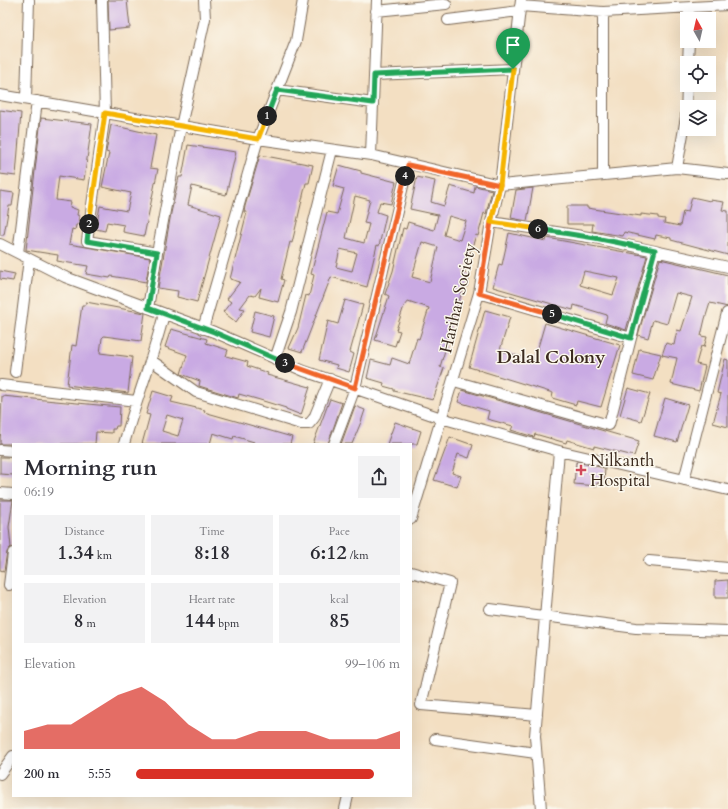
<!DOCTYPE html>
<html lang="en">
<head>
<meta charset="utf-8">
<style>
  :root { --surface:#fff; --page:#f2f2f3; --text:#2b2b33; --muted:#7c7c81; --accent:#d93025 }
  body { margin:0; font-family:Cardo,serif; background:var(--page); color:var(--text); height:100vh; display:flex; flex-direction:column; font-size:15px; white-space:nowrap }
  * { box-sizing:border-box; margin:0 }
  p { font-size:13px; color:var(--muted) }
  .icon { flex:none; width:22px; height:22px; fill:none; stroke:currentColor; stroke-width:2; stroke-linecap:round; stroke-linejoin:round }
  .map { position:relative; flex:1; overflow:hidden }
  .drawer { position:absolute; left:12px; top:443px; width:400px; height:354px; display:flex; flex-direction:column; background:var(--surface); border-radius:0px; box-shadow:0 4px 16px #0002 }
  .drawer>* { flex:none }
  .needle { width:26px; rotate:352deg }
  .fabs { position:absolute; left:680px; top:12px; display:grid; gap:8px }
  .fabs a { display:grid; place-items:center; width:36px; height:36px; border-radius:0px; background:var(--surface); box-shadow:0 4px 16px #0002; font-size:20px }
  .pin { position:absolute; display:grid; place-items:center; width:34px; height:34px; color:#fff; margin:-41px -17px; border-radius:50% 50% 50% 0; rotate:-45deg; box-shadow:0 0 4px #0007 }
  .pin .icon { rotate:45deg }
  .km { position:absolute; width:20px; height:20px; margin:-10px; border-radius:50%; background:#222; color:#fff; font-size:11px; line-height:20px; text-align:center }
  .round { display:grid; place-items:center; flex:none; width:42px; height:42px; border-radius:0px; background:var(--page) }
  .headline { display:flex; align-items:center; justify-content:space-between; height:68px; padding:0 12px }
  h1 { font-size:22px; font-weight:700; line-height:30px }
  .figures { display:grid; grid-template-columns:repeat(3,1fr); gap:6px; height:68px; padding:4px 12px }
  .figures div { display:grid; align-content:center; border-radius:0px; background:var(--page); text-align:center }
  .figures b { font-size:20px; font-weight:700 }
  .figures small { font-size:11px; font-weight:400 }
  .figures p { font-size:11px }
  .chart { height:112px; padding:8px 12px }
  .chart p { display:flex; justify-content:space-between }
  .chart svg { width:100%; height:72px; margin-top:4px; fill:var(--accent); opacity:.7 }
  ul { padding:0 12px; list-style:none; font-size:13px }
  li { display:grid; grid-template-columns:64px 48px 1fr; align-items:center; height:30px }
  li i { height:10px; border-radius:5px; background:var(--accent) }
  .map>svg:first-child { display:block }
</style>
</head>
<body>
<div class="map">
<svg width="728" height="809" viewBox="0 0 728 809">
  <rect width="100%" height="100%" fill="#fbf7ec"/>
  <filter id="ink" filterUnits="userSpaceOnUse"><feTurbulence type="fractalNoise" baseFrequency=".025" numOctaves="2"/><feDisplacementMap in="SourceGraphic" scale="8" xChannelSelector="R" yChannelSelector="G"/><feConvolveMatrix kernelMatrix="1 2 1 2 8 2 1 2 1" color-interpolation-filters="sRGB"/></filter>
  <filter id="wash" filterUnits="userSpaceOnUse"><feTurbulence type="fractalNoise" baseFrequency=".012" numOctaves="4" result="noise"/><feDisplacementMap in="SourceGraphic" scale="16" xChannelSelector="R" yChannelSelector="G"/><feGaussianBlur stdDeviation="0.9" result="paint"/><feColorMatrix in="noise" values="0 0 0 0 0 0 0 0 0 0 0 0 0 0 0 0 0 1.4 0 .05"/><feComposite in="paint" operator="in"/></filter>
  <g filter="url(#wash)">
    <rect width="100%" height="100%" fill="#f3dfc2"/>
    <g id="blocks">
      <path fill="#c9aae3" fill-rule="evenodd" d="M108,0h19l3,28 -21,2z
        M0,110l21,3 -5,63 -16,-2z
        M41,118l51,6 -8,56 -25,-4 -3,24 15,2 -1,5 8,3 -1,5 2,1 -1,9h-2l-1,5 -3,-1 -3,15 81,14 -4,24 -35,-6 -1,2 -24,-4 2,-8 -31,-5 1,-6 -32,-5z
        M111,125l45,10 -6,33 8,1 -14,67 -21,-4 1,-7 -17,-3 -2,9 -9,-2 4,-23 27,5 4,-18 -29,-6 7,-34 -3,-1z
        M188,145l48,7 -10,43 -34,-9 -4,19 33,10 -24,87 -20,-5 1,-6 -20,-3 13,-75 8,-36h3z
        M260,155l53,10 -4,18h-3l-14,60 -2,-1 -9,37 3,1 -6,22 -19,-5 2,-9 -6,8 -5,-1 -10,13 5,1 -9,13 -13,-10 8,-10 -4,-3 13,-17 -10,-3 17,-67h-3l1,-6z
        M339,165l22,6v2l35,9 -5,22 -11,-2 -3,10 9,3 -7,31 -2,-1 -10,42 -36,-10 -29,75 -13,-4 9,-20 8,-33 3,1 5,-21 -3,-1 16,-62 10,2 7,-25 -11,-3zM355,196l15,4 -6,23 5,1 -5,19 -18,-5zM340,249l17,4 -5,18 -16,-4z
        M417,177l18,4 -4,21 13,4 6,-20 24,7 1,-7 17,4 -6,24 -2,-1 -6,23 -2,-1 -12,38 6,1 -3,13 -3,-1 -20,61h2l-6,20 4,1 -11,32 -39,-9v-2l-11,-3 1,-3 -17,-5 4,-18 19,5 2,-7 17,6 8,-26 2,1 10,-31 -21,-7 -4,5 -8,24 4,1 -5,15 -20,-6 14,-44 -4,-2 8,-23 10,-43 3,1 2,-7 26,8 4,-15 -28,-6zM449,216l17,5 -6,19 -16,-5zM422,242l16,5 -8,35 -18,-5z
        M533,188l-6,33 -16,-3 5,-28z
        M0,191l14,2 -2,13h-3l-5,29h-4z
        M692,197l18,4v-1l14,2 -2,8 6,1v44l-57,-15v-2l-15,-3 -1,4 -31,-7 -1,4 -31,-5 1,-7h-26v-18h20v2l54,8v-2l17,2v2l7,1 -1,4 16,3 3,-15 5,1z
        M509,233l37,8 1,-3 100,18 -21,74 -21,-7 2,-8 -33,-10 -1,5 -80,-23 6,-23 3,1zM584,271l35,7 -6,17 -33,-10z
        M660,259l68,16v32l-18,-4 -5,16 -4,17 6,1 -3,10 -3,-1 -5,18 9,2 -6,25 -28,-7 6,-26 -15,-3 4,-12 8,2 3,-15 4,1 11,-34 -16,-4 -9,31 -14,-4 -5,18 -10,-3z
        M0,271l15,3 -2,7 -13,-2z
        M345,300l18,5 -13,47 4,2 -5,18 -13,-4 1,-3 -18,-5 9,-39 10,3z
        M86,302l59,11 -4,28 -37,-5 -2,2 -2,15 32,4 -4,36 -61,-8 5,-40 4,1 6,-41h4z
        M485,310l25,7 -10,33 34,11 11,-38 75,22 -19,62 -24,-6 -1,4 -24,-7 1,-5 -84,-26z
        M255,311l19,5 -5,21 -19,-5z
        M171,329l36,10 -1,4 22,7 -2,6 22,6 -1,4 21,7 -1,2 43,12 -9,28 -15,-6v-1l-26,-8 -21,-6 -1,4 -39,-12 1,-5 -19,-7 6,-19 -22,-8z
        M639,349l22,5 -8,26 -20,-5z
        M725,359l3,1v67l-15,-4 8,-29 -4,-1z
        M628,388l22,6 -9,27 -21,-6z
        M462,390l177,51 -5,15 -40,-10v2l-27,-8 -1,3 -31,-9 -1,3 -23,-7 2,-4 -26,-7 2,-8 -31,-9z
        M153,391l20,6 -2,5 34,8 -1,2 88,25 -2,7h-37l1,-2 -20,-6 -1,3 -20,-6 -3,11h-68l8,-29 -4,-1zM167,415l16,5 -5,16 -16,-5z
        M2,396l118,11 -1,19h-3l-1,3h-3v4l-16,-1 -1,12h-95z
        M665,398l23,7 -11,37 -23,-6z
        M330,399l12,4 -14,41h-15z
        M355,406l10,4 -4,12 -9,22h-11z
        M395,422l26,9 -4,13h-30z
        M450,437l23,8 -4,13 -11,-4 -6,19 9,3 -4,11 -23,-7z
        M0,457h13v18l-13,-1z
        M576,462l29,6 -1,15h-7v3l-23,-2z
        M0,500h13l-4,27 2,20 -4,5 -3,19 -4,-1z
        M728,580v18h-13v-17z"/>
    </g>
  </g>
  <g filter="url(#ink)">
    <use href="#blocks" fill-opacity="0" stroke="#7b6957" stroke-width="1"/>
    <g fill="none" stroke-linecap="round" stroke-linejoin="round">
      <defs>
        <path id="minor" d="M102,0l3,113 -18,128 70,12 24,-127 24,-107 -1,-19
          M520,6l83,6 125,-7
          M688,8l2,11
          M376,11l70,-7
          M448,20l71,-9
          M688,63l1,-22
          M374,75l139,-6
          M277,90l96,13
          M0,95l258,44 113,16 129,30 177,-17 51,6
          M26,99l3,-99
          M371,155l6,-155
          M677,168l9,-51 1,-32
          M603,175v-163
          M491,222l104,16 133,29
          M0,244l65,33 149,55 90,39 137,47 118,33 169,39
          M18,253l19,-152
          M479,293l152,45
          M148,308l9,-55
          M203,329l55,-190 38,-98 7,-41
          M275,359l16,-47 41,-162
          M152,361l44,31 105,32h8l5,-6 16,-39
          M15,372l14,-113
          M454,381l155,44 22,-87 24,-87
          M1,385l135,16
          M124,444c12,-44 29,-86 40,-130
          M334,444l21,-56 53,-223
          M0,450l13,1
          M684,480l43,-167
          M0,493l13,1
          M411,519l68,-226 12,-71 9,-37 21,-185
          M649,561l79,7
          M411,572l39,11 -29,122 116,10
          M9,585l4,-32
          M490,609l146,19 92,3
          M435,739l101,14
          M0,774l13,-18
          M345,809l3,-13
          M541,809l-6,-73 24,-285"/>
      </defs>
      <use href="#minor" stroke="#7b6957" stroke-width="12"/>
      <use href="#minor" stroke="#fff" stroke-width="10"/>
    </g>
  </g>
  <g fill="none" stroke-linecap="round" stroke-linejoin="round" filter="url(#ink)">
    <defs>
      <path id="split-1" d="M267,116l10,-26 96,13 1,-28 139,-6"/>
      <path id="split-2" d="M89,224l16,-111 153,26 9,-23"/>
      <path id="split-3" d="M89,224l-2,17 70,12 -9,55 66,24 71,31"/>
      <path id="split-4" d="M285,363l70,25 50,-212"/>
      <path id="split-5" d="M405,176l3,-11 92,20 -9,37 -12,71 73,21"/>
      <path id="split-6" d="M538,229l57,9 60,12 -24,88 -79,-24"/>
      <path id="split-7" d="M513,69l-13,116 -9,37 47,7"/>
    </defs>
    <use href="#split-1" stroke="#fff" stroke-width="8"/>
    <use href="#split-2" stroke="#fff" stroke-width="8"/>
    <use href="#split-3" stroke="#fff" stroke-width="8"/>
    <use href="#split-4" stroke="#fff" stroke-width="8"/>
    <use href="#split-5" stroke="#fff" stroke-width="8"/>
    <use href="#split-6" stroke="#fff" stroke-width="8"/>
    <use href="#split-7" stroke="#fff" stroke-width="8"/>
    <use href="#split-1" stroke="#22a559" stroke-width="5"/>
    <use href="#split-2" stroke="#f5b400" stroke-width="5"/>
    <use href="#split-3" stroke="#22a559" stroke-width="5"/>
    <use href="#split-4" stroke="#f0652b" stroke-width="5"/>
    <use href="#split-5" stroke="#f0652b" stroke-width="5"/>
    <use href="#split-6" stroke="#22a559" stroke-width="5"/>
    <use href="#split-7" stroke="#f5b400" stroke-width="5"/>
  </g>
  <path fill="#d1495b" stroke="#fbf7ec" stroke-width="1.5" d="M579 464h4v4h4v4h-4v4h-4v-4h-4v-4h4z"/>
  <g text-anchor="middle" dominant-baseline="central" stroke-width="3" stroke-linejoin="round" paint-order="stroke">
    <g font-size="17" fill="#3b2a1e" stroke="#fbf7ec">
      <text transform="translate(458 298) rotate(-77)">Harihar Society</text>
    </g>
    <g font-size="17" fill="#3b2a1e" stroke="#fbf7ec" text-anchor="start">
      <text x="590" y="460">Nilkanth<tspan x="590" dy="20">Hospital</tspan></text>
    </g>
    <g font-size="18" font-weight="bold" fill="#3b2a1e" stroke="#fbf7ec">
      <text x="551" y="357">Dalal Colony</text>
    </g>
  </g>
</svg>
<div class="fabs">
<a><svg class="needle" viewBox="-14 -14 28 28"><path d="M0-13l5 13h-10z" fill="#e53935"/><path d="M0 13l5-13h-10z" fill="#7c7c81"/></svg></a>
<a><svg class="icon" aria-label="locate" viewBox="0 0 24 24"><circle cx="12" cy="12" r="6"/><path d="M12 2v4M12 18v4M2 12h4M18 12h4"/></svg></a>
<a><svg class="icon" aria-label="layers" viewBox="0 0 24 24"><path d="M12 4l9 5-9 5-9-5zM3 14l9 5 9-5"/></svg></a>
</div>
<div class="pin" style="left:513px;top:69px;background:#1e9e55"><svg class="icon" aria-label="arrive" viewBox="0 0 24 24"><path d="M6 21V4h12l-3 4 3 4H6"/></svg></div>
<b class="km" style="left:267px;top:116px">1</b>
<b class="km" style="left:89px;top:224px">2</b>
<b class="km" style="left:285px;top:363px">3</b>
<b class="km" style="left:405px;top:176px">4</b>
<b class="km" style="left:552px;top:314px">5</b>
<b class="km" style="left:538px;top:229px">6</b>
<section class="drawer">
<div class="headline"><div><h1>Morning run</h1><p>06:19</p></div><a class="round"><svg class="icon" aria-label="share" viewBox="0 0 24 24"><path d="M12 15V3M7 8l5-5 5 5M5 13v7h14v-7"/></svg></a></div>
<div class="figures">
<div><p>Distance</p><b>1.34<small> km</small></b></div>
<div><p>Time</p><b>8:18</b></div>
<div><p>Pace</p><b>6:12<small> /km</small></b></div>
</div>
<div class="figures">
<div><p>Elevation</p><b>8<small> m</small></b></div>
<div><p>Heart rate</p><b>144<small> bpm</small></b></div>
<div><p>kcal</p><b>85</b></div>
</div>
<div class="chart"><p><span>Elevation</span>99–106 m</p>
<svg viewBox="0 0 160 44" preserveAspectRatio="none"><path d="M0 44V33L10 29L20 29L30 20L40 11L50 6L60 15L70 29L80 38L90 38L100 33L110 33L120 33L130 38L140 38L150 38L160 33V44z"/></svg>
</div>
<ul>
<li><b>200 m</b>5:55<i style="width:90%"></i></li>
</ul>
</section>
</div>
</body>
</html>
